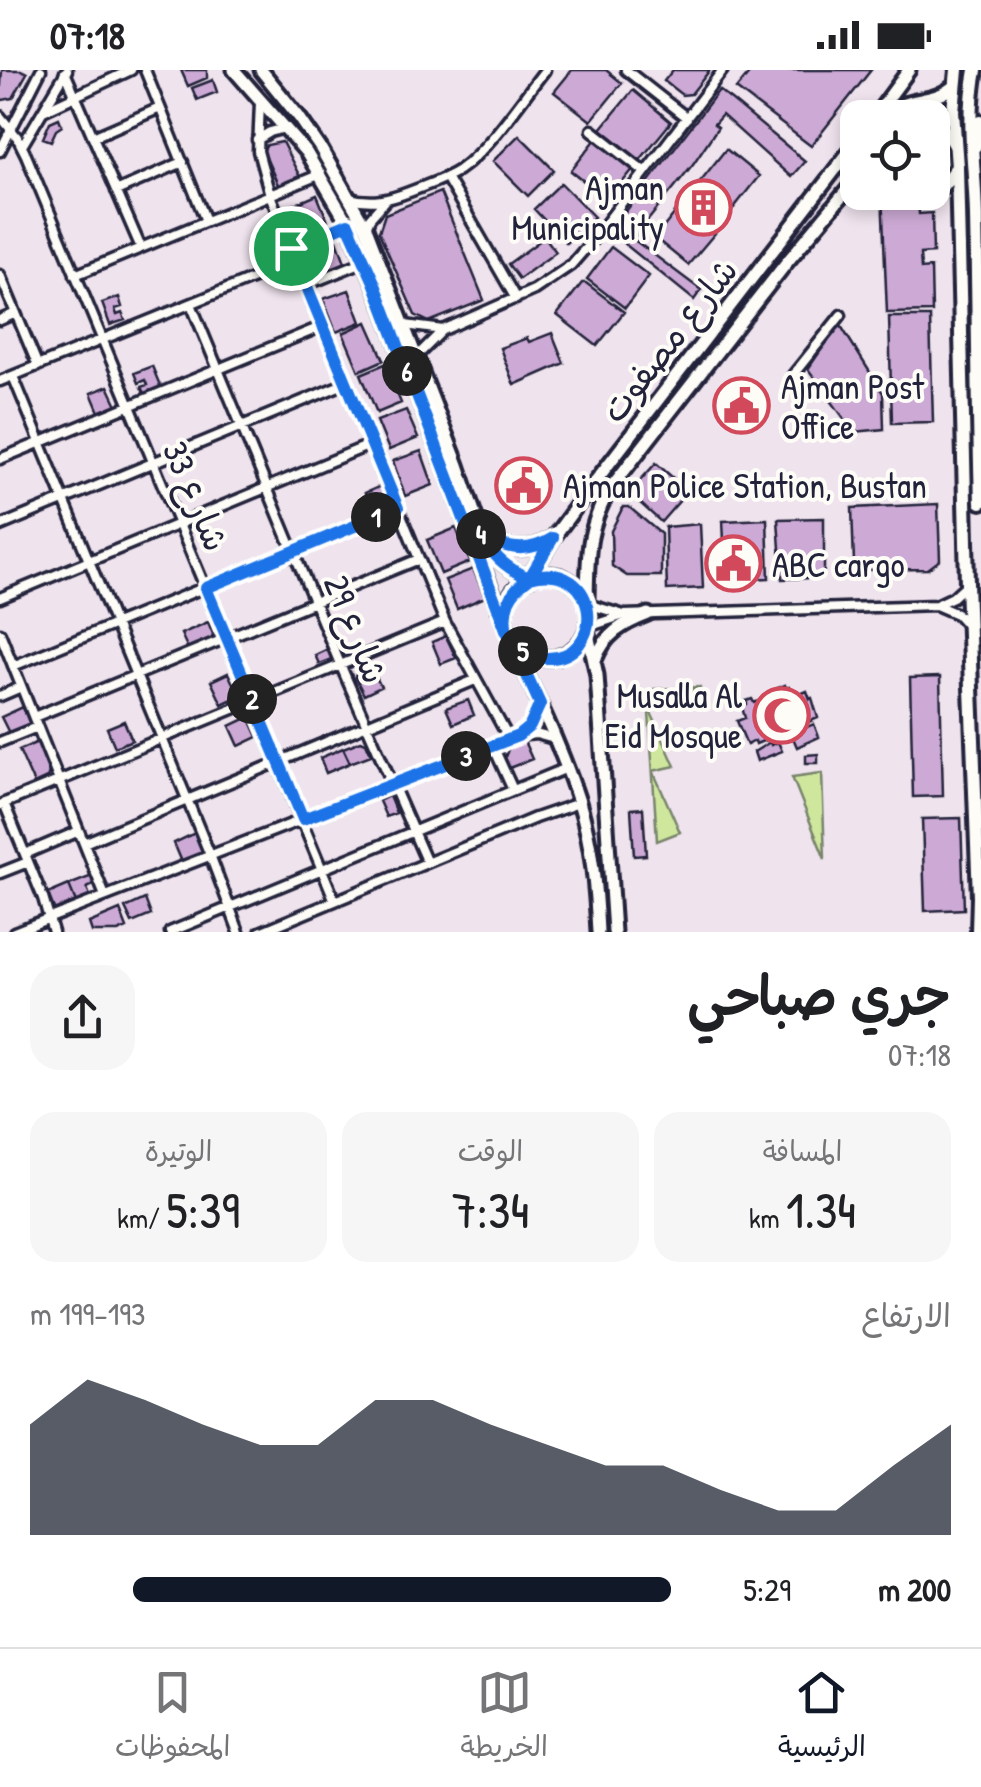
<!DOCTYPE html>
<html lang="ar">
<head>
<meta charset="utf-8">
<style>
  :root { --surface:#fff; --page:#f6f6f6; --text:#202124; --muted:#757577; --line:#e0e0e0; --accent:#111827 }
  body { margin:0; font-family:"Patrick Hand","Playpen Sans Arabic",sans-serif; background:var(--page); color:var(--text); direction:rtl; height:100vh; display:flex; flex-direction:column; font-size:38px; white-space:nowrap }
  * { box-sizing:border-box; margin:0 }
  p { font-size:32px; color:var(--muted) }
  .icon { flex:none; width:55px; height:55px; fill:none; stroke:currentColor; stroke-width:2; stroke-linecap:round; stroke-linejoin:round }
  .map { position:relative; height:862px; overflow:hidden; direction:ltr }
  .drawer { display:flex; flex-direction:column; background:var(--surface); flex:1 }
  .drawer>* { flex:none }
  .fabs { position:absolute; left:840px; top:30px; display:grid; gap:20px }
  .fabs a { display:grid; place-items:center; width:110px; height:110px; border-radius:20px; background:var(--surface); box-shadow:0 5px 15px #0003; font-size:50px }
  .pin { position:absolute; display:grid; place-items:center; width:85px; height:85px; color:#fff; margin:-42px; border:5px solid #fff; border-radius:50%; box-shadow:0 2px 10px #0007 }
  .km { position:absolute; width:50px; height:50px; margin:-25px; border-radius:50%; background:#222; color:#fff; font-size:28px; line-height:50px; text-align:center }
  .round { display:grid; place-items:center; flex:none; width:105px; height:105px; border-radius:30px; background:var(--page) }
  .summary { display:flex; align-items:center; justify-content:space-between; height:170px; padding:0 30px }
  h1 { font-size:55px; font-weight:600; line-height:75px }
  .stats { display:grid; grid-template-columns:repeat(3,1fr); gap:15px; height:170px; padding:10px 30px }
  .stats div { display:grid; align-content:center; border-radius:25px; background:var(--page); text-align:center }
  .stats b { font-size:50px; font-weight:600 }
  .stats small { font-size:28px; font-weight:400 }
  .stats p { font-size:28px }
  .chart { height:280px; padding:20px 30px }
  .chart p { display:flex; justify-content:space-between }
  .chart svg { width:100%; height:180px; margin-top:10px; fill:var(--accent); opacity:.7 }
  ul { padding:0 30px; list-style:none; font-size:32px }
  li { display:grid; grid-template-columns:160px 120px 1fr; align-items:center; height:75px }
  li i { height:25px; border-radius:12px; background:var(--accent) }
  .status { display:flex; justify-content:space-between; align-items:center; height:70px; padding:0 50px; background:var(--surface); direction:ltr }
  .status svg { height:28px; fill:currentColor }
  .tabs { display:flex; justify-content:space-around; align-items:center; height:140px; border-top:2px solid var(--line); background:var(--surface); font-size:28px; color:var(--muted) }
  .tabs a { display:grid; justify-items:center; gap:5px }
  .tabs .active { color:var(--accent) }
  .map>svg:first-child { display:block }
</style>
</head>
<body>
<div class="status"><b>07:18</b><svg viewBox="0 0 49 12"><path d="M0 12V9h3v3zM5 12V6h3v6zM10 12V3h3v9zM15 12V0h3v12zM26 1h20v11H26zM47 4h2v5h-2z"/></svg></div>
<div class="map">
<svg width="981" height="862" viewBox="0 0 981 862">
  <rect width="100%" height="100%" fill="#efe3ed"/>
  <filter id="ink" filterUnits="userSpaceOnUse"><feTurbulence type="fractalNoise" baseFrequency=".01" numOctaves="2"/><feDisplacementMap in="SourceGraphic" scale="20" xChannelSelector="R" yChannelSelector="G"/><feConvolveMatrix kernelMatrix="1 2 1 2 8 2 1 2 1" color-interpolation-filters="sRGB"/></filter>
  <g filter="url(#ink)">
    <path fill="#cfe79d" stroke="#78846c" stroke-width="2.5" d="M701,617l-52,21 26,58 -22,5 27,61 -23,9 -9,-145 6,-7z
      M822,703l3,86 -33,-82z"/>
    <path fill="#cdaad5" stroke="#22223b" stroke-width="2.5" d="M2,0h19l6,3 -14,25 -10,2 -3,-1z
      M181,0h26v8l-19,8z
      M572,0h34l16,13 -31,38 -37,-29z
      M673,0h37l-19,24 -9,1 -18,-14z
      M752,0h119l-60,76 -75,-57z
      M213,10l4,12 -20,8 -5,-12z
      M633,20l38,32 -31,38 -39,-31z
      M719,20l86,71 -14,16 -69,-62 -8,9 4,3 -25,37 -60,75 68,51 -7,10 -84,-68z
      M59,48l3,8 -6,4 -5,11 -8,-3 7,-16z
      M519,65l35,35 -26,26 -35,-35z
      M596,69l38,29 -26,32 -37,-29z
      M282,72l18,35 -21,10 -16,-36 4,-6z
      M726,79l33,27 -26,33 -5,-4 -17,23 5,4 -28,33 -33,-27z
      M561,113l33,34 -28,26 -32,-34z
      M440,122l44,108 -55,22 -14,-7 -36,-83 6,-18z
      M882,122h48v5h-12l1,17 13,-1 1,40 -13,1 1,15 10,-1 1,44 -45,1z
      M317,125l12,29 -28,12 -12,-29z
      M335,165l11,30 -29,11 -12,-30z
      M545,167l11,15 -37,27 -11,-15z
      M611,177l38,29 -24,32 -38,-29z
      M582,213h4l38,29 -27,34 -40,-31z
      M349,220l12,32 -25,10 -13,-33z
      M119,227l3,10 -7,2 2,6 5,-2 3,7 -15,5 -8,-22z
      M889,247h41l3,105 -41,1z
      M367,252l17,38 -25,11 -16,-38z
      M841,256l42,67 1,36 -30,3 -46,-63 26,-38z
      M552,263l12,30 -50,22 -14,-37 27,-10 2,4z
      M385,294l16,39 -24,10 -16,-39z
      M152,296l9,22 -16,7 -4,-8 6,-2 -2,-5 -7,3 -4,-10z
      M108,316l9,19 -18,7 -8,-19z
      M406,340l12,28 -29,12 -12,-29z
      M421,381l12,34 -28,11 -12,-35z
      M656,393l32,28 -27,31 -32,-29z
      M381,416l7,17 -3,6 -12,4 -8,-20z
      M938,434l2,56 -12,9 -66,1 -8,-7 -2,-55z
      M623,437h6l32,27v42h-34l-15,-10 -1,-35z
      M824,448v53l-8,7 -34,1 -4,-60z
      M767,449l2,59 -43,2 -3,-59z
      M700,454l3,64 -36,2 -2,-63z
      M456,458l14,34 -29,12 -14,-34z
      M473,499l12,28 -28,12 -12,-29z
      M208,552l5,12 -2,6 -23,9 -7,-15z
      M446,566l10,22 -15,6 -9,-22z
      M330,578l4,10 -15,6 -4,-9z
      M370,595l11,22 -17,8 -9,-18 3,-7z
      M228,603l11,23 -17,8 -11,-23z
      M940,607l3,119 -30,1 -3,-119z
      M785,615l1,3 3,-1 4,10 14,-6 3,8 2,-1 6,20 -62,26 -1,-3 -8,4 -10,-24 8,-3 -3,-11 5,-3 -1,-3 6,-2 2,4 17,-7 -2,-4z
      M468,630l6,15 -21,9 -7,-16z
      M23,637l8,19 -21,9 -9,-18z
      M249,647l9,20 -19,9 -9,-20z
      M124,651l8,19 -17,7 -8,-19z
      M814,654l5,13 -22,10 -6,-14z
      M361,671l5,2 5,12 -21,8 -7,-15z
      M524,671l8,18 -23,9 -4,-11 4,-10z
      M38,672l12,27 -3,9 -13,6 -15,-34z
      M770,672l1,3 7,-3 4,9 -25,10 -3,-9z
      M343,678l7,15 -24,10 -6,-15z
      M818,684v9h-12v-8z
      M389,726l7,17 -10,4 -7,-16z
      M643,738l3,47 -12,1 -3,-47z
      M961,748l3,91 -39,2 -3,-92z
      M195,763l7,16 -2,5 -18,8 -8,-19z
      M92,806l4,8 -9,4 3,8 -14,6 -7,-17z
      M69,815l7,17 -21,9 -7,-17z
      M145,829l6,16 -19,8 -7,-15z
      M120,840l7,18 -9,4h-26l-3,-9z"/>
    <g fill="none" stroke-linecap="round" stroke-linejoin="round">
      <defs>
        <path id="street" d="M145,0l61,151
          M626,0l61,48
          M65,2l76,176
          M260,32l-2,49 12,44 175,427 64,117
          M43,41l88,-41
          M0,46l17,21 9,18 309,746
          M592,60l53,42
          M93,67l67,-29
          M257,70l13,-8 15,-4
          M22,76l45,-76
          M0,81l41,-81
          M446,107l70,122
          M116,121l67,-29
          M350,128c22,6 38,2 59,-6 17,-7 35,-12 50,-22 31,-22 62,-70 86,-100
          M366,158l4,-10 15,-17
          M291,178l57,-24
          M0,205l38,91
          M75,205l246,-101
          M306,215l59,-24
          M191,234l149,360 87,199
          M0,250l16,-7
          M405,255l38,5
          M417,286l26,-26 91,-40 37,-25 26,-30 126,-165
          M793,305l48,-60
          M13,306l197,479 29,77
          M0,311l296,-120
          M0,389l323,-133
          M0,456l346,-143
          M0,528l372,-154
          M587,534l37,11 312,-10 21,9 11,12
          M936,535l17,-8 12,-11
          M588,557l33,-11
          M0,563l105,263
          M13,596l385,-158
          M0,626l21,-9
          M34,647l385,-158
          M521,663l13,-14 6,-15
          M0,672l37,-15
          M493,676l20,44
          M4,733l39,95 10,34
          M0,735l445,-183
          M84,773l391,-163
          M25,784l54,-23
          M0,803l28,-11
          M14,862l503,-196 19,-2 18,5
          M170,862l397,-164
          M260,862l275,-114 44,-15"/>
        <path id="secondary" d="M234,0l72,82 42,72 26,58 131,343
          M261,0l38,47 22,32 45,79 92,237 26,76c12,18 25,29 45,37
          M876,45l33,-45
          M880,48c28,-25 51,-11 75,-33
          M932,53c12,4 17,13 23,23
          M483,464c20,16 43,19 66,6
          M505 546a42 42 0 1 1 84 0a42 42 0 1 1-84 0Z
          M530,507l23,-39 28,-38 277,-360
          M587,532c1,-45 -1,-73 23,-113l177,-227 71,-85
          M587,560l10,45 17,257
          M510,568c24,54 51,108 69,164 13,42 17,86 19,130
          M595,590c10,-26 27,-36 53,-46"/>
        <path id="primary" d="M957,0l-4,41 4,56 10,416 12,314 -1,35
          M976,0c-10,52 -1,94 0,146 2,95 2,190 5,286
          M975,76l6,-24
          M942,116l15,-19"/>
      </defs>
      <use href="#street" stroke="#22223b" stroke-width="15"/>
      <use href="#secondary" stroke="#22223b" stroke-width="19"/>
      <use href="#primary" stroke="#22223b" stroke-width="20"/>
      <use href="#street" stroke="#fdfcf7" stroke-width="8"/>
      <use href="#secondary" stroke="#fdfcf7" stroke-width="11"/>
      <use href="#primary" stroke="#fdfcf7" stroke-width="12"/>
    </g>
  </g>
  <g fill="none" stroke-linecap="round" stroke-linejoin="round" filter="url(#ink)">
    <defs>
      <path id="route" d="M291,178l107,260 -192,80 97,231 215,-83 12,-10 10,-22 -33,-72c-5,-24 2,-40 22,-54 -24,-10 -39,-24 -49,-48 22,21 47,24 73,8l-23,39c72,-19 78,85 14,81 -17,-1 -29,-11 -37,-26l-133,-350 -26,-58 -57,24"/>
    </defs>
    <use href="#route" stroke="#fff" stroke-width="20"/>
    <use href="#route" stroke="#1a73e8" stroke-width="12"/>
  </g>
  <defs>
    <symbol id="building-ring" viewBox="-11 -11 22 22"><circle r="9.5" fill="#fdfcf7" stroke="#d1495b" stroke-width="1.5"/><path d="M-4-6H4V6H1V3H-1V6H-4ZM-2.5-4.3h1.7v1.8h-1.7ZM.8-4.3h1.7v1.8H.8ZM-2.5-1h1.7V.8h-1.7ZM.8-1h1.7V.8H.8Z" fill="#d1495b"/></symbol>
    <symbol id="civic-ring" viewBox="-11 -11 22 22"><circle r="9.5" fill="#fdfcf7" stroke="#d1495b" stroke-width="1.5"/><path d="M-.6-6.5H3V-4.5H.6V-3L4-1V1h2V6H-6V1h2V-1L-.6-3ZM-1.2 2.5V6h2.4V2.5Z" fill="#d1495b"/></symbol>
    <symbol id="mosque-ring" viewBox="-11 -11 22 22"><circle r="9.5" fill="#fdfcf7" stroke="#d1495b" stroke-width="1.5"/><path d="M3.5-4.9A6 6 0 1 0 3.5 4.9A5 5 0 1 1 3.5-4.9Z" fill="#d1495b"/></symbol>
  </defs>
  <g fill-rule="evenodd">
    <use href="#building-ring" x="672" y="106" width="63" height="63"/>
    <use href="#civic-ring" x="710" y="304" width="63" height="63"/>
    <use href="#civic-ring" x="492" y="384" width="63" height="63"/>
    <use href="#civic-ring" x="702" y="462" width="63" height="63"/>
    <use href="#mosque-ring" x="750" y="614" width="63" height="63"/>
  </g>
  <g text-anchor="middle" dominant-baseline="central" stroke-width="8" stroke-linejoin="round" paint-order="stroke">
    <g font-size="35" fill="#22223b" stroke="#fdfcf7" text-anchor="start">
      <text x="664" y="117" text-anchor="end">Ajman<tspan x="664" dy="40">Municipality</tspan></text>
      <text x="781" y="316">Ajman Post<tspan x="781" dy="40">Office</tspan></text>
      <text x="563" y="415">Ajman Police Station, Bustan</text>
      <text x="772" y="494">ABC cargo</text>
      <text x="742" y="625" text-anchor="end">Musalla Al<tspan x="742" dy="40">Eid Mosque</tspan></text>
    </g>
    <g font-size="35" fill="#22223b" stroke="#fdfcf7">
      <text transform="translate(669 270) rotate(-52)">شارع مصفوت</text>
      <text transform="translate(196 426) rotate(67)">شارع 33</text>
      <text transform="translate(356 559) rotate(68)">شارع 29</text>
    </g>
  </g>
</svg>
<div class="fabs">
<a><svg class="icon" aria-label="locate" viewBox="0 0 24 24"><circle cx="12" cy="12" r="6"/><path d="M12 2v4M12 18v4M2 12h4M18 12h4"/></svg></a>
</div>
<div class="pin" style="left:291px;top:178px;background:#1e9e55"><svg class="icon" aria-label="arrive" viewBox="0 0 24 24"><path d="M6 21V4h12l-3 4 3 4H6"/></svg></div>
<b class="km" style="left:376px;top:447px">1</b>
<b class="km" style="left:252px;top:629px">2</b>
<b class="km" style="left:466px;top:686px">3</b>
<b class="km" style="left:481px;top:464px">4</b>
<b class="km" style="left:523px;top:581px">5</b>
<b class="km" style="left:407px;top:301px">6</b>
</div>
<section class="drawer">
<div class="summary"><div><h1>جري صباحي</h1><p>07:18</p></div><a class="round"><svg class="icon" aria-label="share" viewBox="0 0 24 24"><path d="M12 15V3M7 8l5-5 5 5M5 13v7h14v-7"/></svg></a></div>
<div class="stats">
<div><p>المسافة</p><b>1.34<small> km</small></b></div>
<div><p>الوقت</p><b>7:34</b></div>
<div><p>الوتيرة</p><b>5:39<small> /km</small></b></div>
</div>
<div class="chart"><p><span>الارتفاع</span>193–199 m</p>
<svg viewBox="0 0 160 44" preserveAspectRatio="none"><path d="M0 44V17L10 6L20 11L30 17L40 22L50 22L60 11L70 11L80 17L90 22L100 27L110 27L120 33L130 38L140 38L150 27L160 17V44z"/></svg>
</div>
<ul>
<li><b>200 m</b>5:29<i style="width:84%"></i></li>
</ul>
</section>
<nav class="tabs">
<a class="active"><svg class="icon" aria-label="home" viewBox="0 0 24 24"><path d="M3 11l9-7 9 7M6 9v11h12V9"/></svg>الرئيسية</a>
<a><svg class="icon" aria-label="map" viewBox="0 0 24 24"><path d="M3 6l6-2 6 2 6-2v14l-6 2-6-2-6 2zM9 4v14M15 6v14"/></svg>الخريطة</a>
<a><svg class="icon" aria-label="saved" viewBox="0 0 24 24"><path d="M7 4h10v16l-5-4-5 4z"/></svg>المحفوظات</a>
</nav>
</body>
</html>
